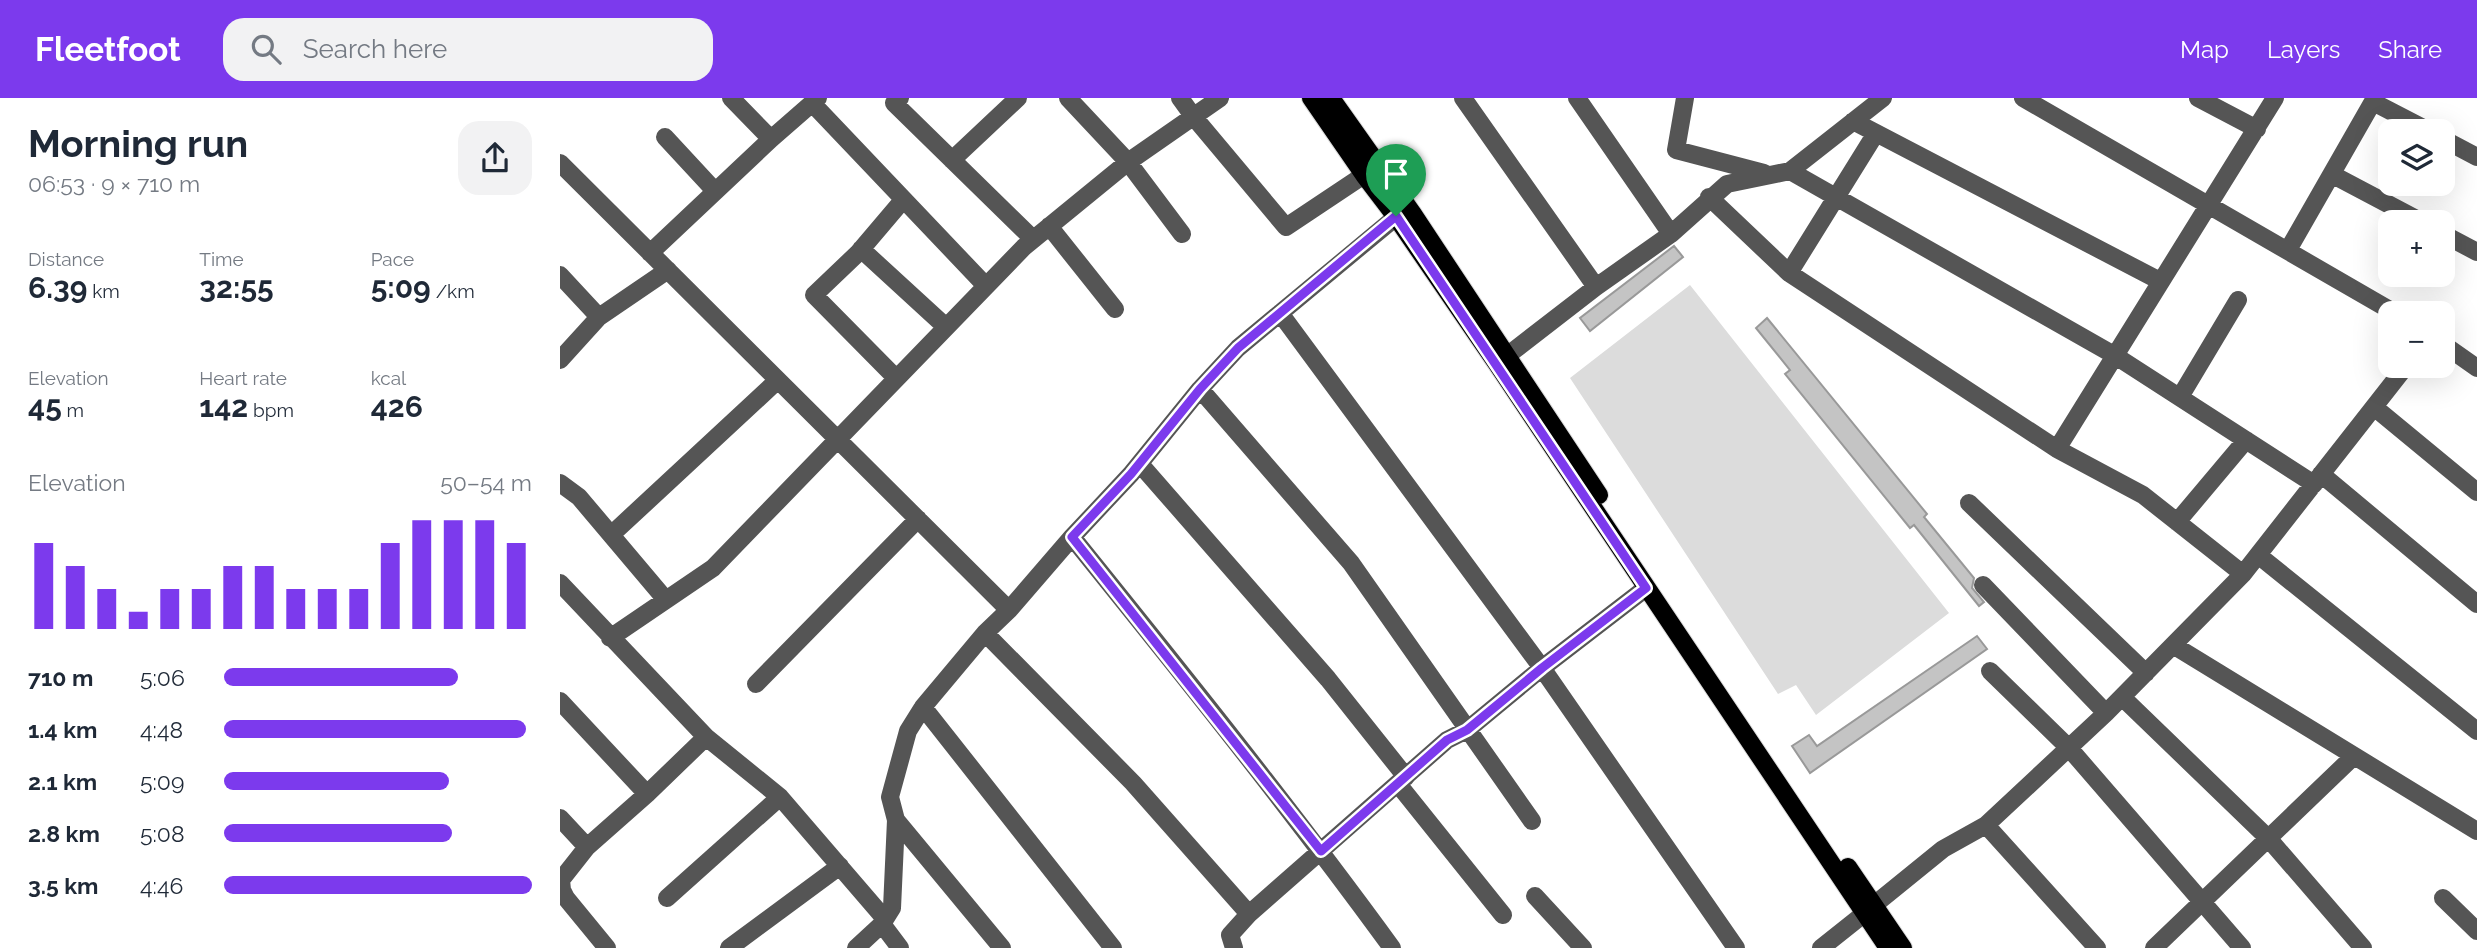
<!DOCTYPE html>
<html lang="en">
<head>
<meta charset="utf-8">
<style>
  :root { --surface:#fff; --page:#f2f2f3; --text:#1f2937; --muted:#747a83; --accent:#7c3aed }
  body { margin:0; font-family:Raleway,sans-serif; background:var(--page); color:var(--text); height:100vh; display:flex; flex-direction:column; font-size:26px; white-space:nowrap }
  * { box-sizing:border-box; margin:0 }
  p { font-size:23px; color:var(--muted) }
  .icon { flex:none; width:38px; height:38px; fill:none; stroke:currentColor; stroke-width:2; stroke-linecap:round; stroke-linejoin:round }
  .map { position:relative; flex:1; overflow:hidden }
  .panel { display:flex; flex-direction:column; background:var(--surface); width:560px }
  .panel>* { flex:none }
  .fabs { position:absolute; left:1818px; top:21px; display:grid; gap:14px }
  .fabs a { display:grid; place-items:center; width:77px; height:77px; border-radius:14px; background:var(--surface); box-shadow:0 7px 28px #0002; font-size:35px }
  .pin { position:absolute; display:grid; place-items:center; width:60px; height:60px; color:#fff; margin:-72px -30px; border-radius:50% 50% 50% 0; rotate:-45deg; box-shadow:0 0 7px #0007 }
  .pin .icon { rotate:45deg }
  .round { display:grid; place-items:center; flex:none; width:74px; height:74px; border-radius:21px; background:var(--page) }
  .summary { display:flex; align-items:center; justify-content:space-between; height:119px; padding:0 28px }
  h1 { font-size:38px; font-weight:700; line-height:52px }
  .figures { display:grid; grid-template-columns:repeat(3,1fr); gap:10px; height:119px; padding:7px 28px }
  .figures div { display:grid; align-content:center }
  .figures b { font-size:30px; font-weight:700 }
  .figures small { font-size:19px; font-weight:400 }
  .figures p { font-size:19px }
  .chart { height:196px; padding:14px 28px }
  .chart p { display:flex; justify-content:space-between }
  .chart svg { width:100%; height:126px; margin-top:7px; stroke:var(--accent); stroke-width:6 }
  ul { padding:0 28px; list-style:none; font-size:23px }
  li { display:grid; grid-template-columns:112px 84px 1fr; align-items:center; height:52px }
  li i { height:18px; border-radius:9px; background:var(--accent) }
  header { display:flex; align-items:center; gap:42px; box-sizing:border-box; height:98px; padding:0 35px; background:var(--accent); color:#fff }
  header strong { font-size:33px }
  nav { display:flex; gap:38px; margin-inline-start:auto; font-size:24px }
  .search { width:490px; height:63px; background:var(--page); display:flex; align-items:center; gap:18px; box-sizing:border-box; padding:0 24px; border-radius:21px; color:var(--muted); font-size:26px }
  main { display:flex; flex:1; min-height:0 }
  .map>svg:first-child { display:block }
</style>
</head>
<body>
<header>
<strong>Fleetfoot</strong>
<div class="search"><svg class="icon" aria-label="search" viewBox="0 0 24 24"><circle cx="10" cy="10" r="6"/><path d="M15 15l6 6"/></svg>Search here</div>
<nav><a>Map</a><a>Layers</a><a>Share</a></nav>
</header>
<main>
<section class="panel">
<div class="summary"><div><h1>Morning run</h1><p>06:53 · 9 × 710 m</p></div><a class="round"><svg class="icon" aria-label="share" viewBox="0 0 24 24"><path d="M12 15V3M7 8l5-5 5 5M5 13v7h14v-7"/></svg></a></div>
<div class="figures">
<div><p>Distance</p><b>6.39<small> km</small></b></div>
<div><p>Time</p><b>32:55</b></div>
<div><p>Pace</p><b>5:09<small> /km</small></b></div>
</div>
<div class="figures">
<div><p>Elevation</p><b>45<small> m</small></b></div>
<div><p>Heart rate</p><b>142<small> bpm</small></b></div>
<div><p>kcal</p><b>426</b></div>
</div>
<div class="chart"><p><span>Elevation</span>50–54 m</p>
<svg viewBox="0 0 160 44" preserveAspectRatio="none"><path d="M5 44V14M15 44V22M25 44V30M35 44V38M45 44V30M55 44V30M65 44V22M75 44V22M85 44V30M95 44V30M105 44V30M115 44V14M125 44V6M135 44V6M145 44V6M155 44V14"/></svg>
</div>
<ul>
<li><b>710 m</b>5:06<i style="width:76%"></i></li>
<li><b>1.4 km</b>4:48<i style="width:98%"></i></li>
<li><b>2.1 km</b>5:09<i style="width:73%"></i></li>
<li><b>2.8 km</b>5:08<i style="width:74%"></i></li>
<li><b>3.5 km</b>4:46<i style="width:100%"></i></li>
</ul>
</section>
<div class="map">
<svg width="1917" height="850" viewBox="0 0 1917 850">
  <rect width="100%" height="100%" fill="#fff"/>
  <path fill="#dcdcdc" d="M1130,187l259,328 -133,102 -20,-30 -18,9 -208,-316z"/>
  <path fill="#c4c4c4" stroke="#999" stroke-width="2" d="M1114,148l9,11 -93,74 -10,-13z
    M1207,220l160,196 -3,3 50,61 -2,10 12,14 -5,4 -65,-81 -4,3 -125,-154 5,-4 -34,-42z
    M1417,538l10,13 -177,124 -18,-27 17,-11 8,11z"/>
  <g fill="none" stroke-linecap="round" stroke-linejoin="round">
    <defs>
      <path id="major" d="M751,0l53,77 32,42 101,147 391,584
        M771,0l82,116 186,281
        M1288,769l55,81"/>
    </defs>
    <use href="#major" stroke="#dbdbdb" stroke-width="20"/>
    <path stroke="#555" stroke-width="18" d="M171,0l40,41
      M340,0l-6,5 139,136
      M508,0l60,64 54,72
      M620,0l13,18 93,111 78,-52
      M903,0l133,189
      M1017,0l94,136
      M1125,0l-9,52 88,23
      M1463,0l372,215
      M1638,0l59,31
      M1813,4l56,29
      M252,5l174,183
      M1293,23l307,160
      M105,39l50,54
      M1883,41l34,18
      M392,62l66,-62
      M0,65l449,447
      M1230,73l324,184 200,129
      M1773,77l89,47
      M1149,99l80,76 268,176 86,46 100,79
      M489,128l66,83
      M1883,136l34,18
      M301,151l85,78
      M1728,152l87,-152
      M90,155l121,-114 47,-41
      M1229,175l87,-140
      M0,177l39,42
      M720,215l262,355 194,280
      M1883,246l34,24
      M948,257l88,-68 75,-53 56,-50 63,-13 93,-73
      M0,262l39,-43 69,-47
      M336,280l-82,-83 44,-42 45,-53
      M640,291l151,174 181,258
      M1620,299l58,-97
      M1814,309l103,85
      M1497,351l218,-351
      M580,366l188,215 78,98
      M1761,376l156,130
      M0,385l19,14 87,103
      M1409,405l177,170
      M1617,424l69,-82
      M51,437l167,-155
      M512,439c109,135 218,271 320,411
      M1698,457l219,176
      M0,485l146,154 74,60 105,122
      M1423,487l123,128
      M425,535l148,150 116,131
      M50,540l103,-70 311,-321 104,-85 92,-64
      M1613,547l304,186
      M1430,573l79,77 173,200
      M196,586l162,-165
      M1562,599l146,141 95,110
      M0,603l87,93
      M363,609l190,241
      M838,686l105,131
      M0,720l27,29
      M336,722l106,128
      M1426,727l111,123
      M975,798l48,52
      M107,800l113,-101
      M1883,800l34,33
      M1314,807l69,-56 43,-24 120,-112 137,-139 163,-208
      M322,826l18,24
      M47,850l-41,-50 -4,-8 -1,-10 26,-33 60,-53 59,-57
      M169,850l111,-82
      M296,850l26,-24 10,-16 4,-88 -6,-23 18,-66 15,-24 62,-74 24,-23 63,-73 59,-63 69,-85 38,-41 158,-131
      M674,850l-4,-13 19,-21 198,-174 20,-10 75,-62 104,-80
      M1261,850l44,-35
      M1594,850l200,-192"/>
    <use href="#major" stroke="#000" stroke-width="18"/>
  </g>
  <g fill="none" stroke-linecap="round" stroke-linejoin="round">
    <defs>
      <path id="route" d="M836,118l250,372 -104,80 -75,62 -20,10 -126,111 -249,-314 59,-63 69,-85 38,-41z"/>
    </defs>
    <use href="#route" stroke="#fff" stroke-width="14"/>
    <use href="#route" stroke="#7c3aed" stroke-width="9"/>
  </g>
</svg>
<div class="fabs">
<a><svg class="icon" aria-label="layers" viewBox="0 0 24 24"><path d="M12 4l9 5-9 5-9-5zM3 14l9 5 9-5"/></svg></a>
<a>+</a>
<a>−</a>
</div>
<div class="pin" style="left:836px;top:118px;background:#1e9e55"><svg class="icon" aria-label="arrive" viewBox="0 0 24 24"><path d="M6 21V4h12l-3 4 3 4H6"/></svg></div>
</div>
</main>
</body>
</html>
